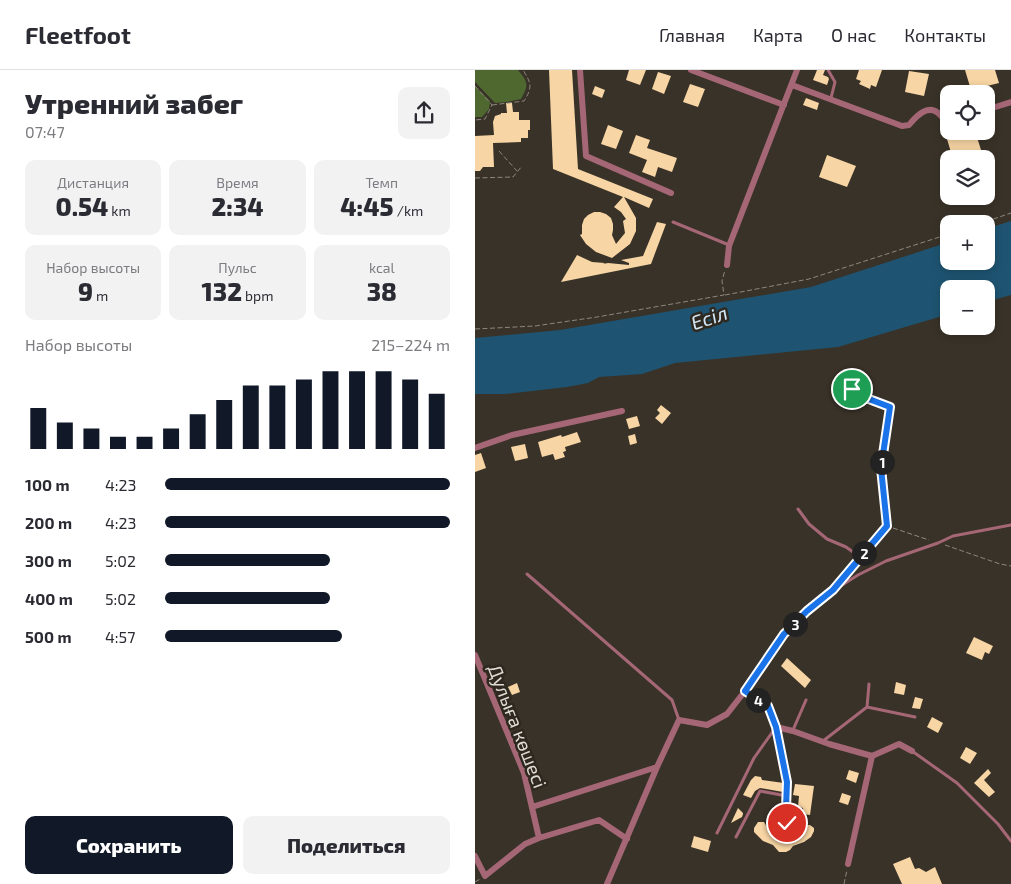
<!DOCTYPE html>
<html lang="ru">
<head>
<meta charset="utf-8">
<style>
  :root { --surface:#fff; --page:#f2f2f3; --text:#2b2b33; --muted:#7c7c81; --line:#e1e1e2; --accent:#111827 }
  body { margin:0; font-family:"Exo 2",sans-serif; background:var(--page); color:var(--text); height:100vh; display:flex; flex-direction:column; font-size:19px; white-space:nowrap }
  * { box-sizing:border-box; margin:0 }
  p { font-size:16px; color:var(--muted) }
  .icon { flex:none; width:28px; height:28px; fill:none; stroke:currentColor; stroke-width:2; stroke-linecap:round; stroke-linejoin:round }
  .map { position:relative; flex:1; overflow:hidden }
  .side { display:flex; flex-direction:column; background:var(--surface); width:475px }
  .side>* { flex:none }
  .fabs { position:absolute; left:465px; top:15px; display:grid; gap:10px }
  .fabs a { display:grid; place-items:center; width:55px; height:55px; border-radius:10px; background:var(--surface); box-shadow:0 2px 8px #0003; font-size:25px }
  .pin { position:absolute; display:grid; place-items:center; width:42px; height:42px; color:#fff; margin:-21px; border:2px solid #fff; border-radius:50%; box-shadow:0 1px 5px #0007 }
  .km { position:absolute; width:25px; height:25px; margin:-12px; border-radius:50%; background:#222; color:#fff; font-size:14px; line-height:25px; text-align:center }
  .round { display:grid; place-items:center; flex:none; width:52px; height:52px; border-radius:10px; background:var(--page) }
  .overview { display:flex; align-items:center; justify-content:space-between; height:85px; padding:0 25px }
  h1 { font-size:28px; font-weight:800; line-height:38px }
  .stats { display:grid; grid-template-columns:repeat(3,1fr); gap:8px; height:85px; padding:5px 25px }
  .stats div { display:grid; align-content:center; border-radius:10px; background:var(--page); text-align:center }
  .stats b { font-size:25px; font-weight:800 }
  .stats small { font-size:14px; font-weight:400 }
  .stats p { font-size:14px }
  .chart { height:140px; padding:10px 25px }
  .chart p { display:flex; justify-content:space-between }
  .chart svg { width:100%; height:90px; margin-top:5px; stroke:var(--accent); stroke-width:6 }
  .action { display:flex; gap:10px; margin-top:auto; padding:10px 25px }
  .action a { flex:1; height:58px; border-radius:10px; background:var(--accent); color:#fff; font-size:20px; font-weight:800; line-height:58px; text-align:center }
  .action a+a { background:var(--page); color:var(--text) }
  ul { padding:0 25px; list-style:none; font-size:16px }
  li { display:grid; grid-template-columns:80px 60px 1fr; align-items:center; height:38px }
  li i { height:12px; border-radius:6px; background:var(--accent) }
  header { display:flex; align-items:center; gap:30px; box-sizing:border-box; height:70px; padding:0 25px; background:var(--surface); border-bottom:1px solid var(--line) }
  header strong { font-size:24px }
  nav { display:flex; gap:28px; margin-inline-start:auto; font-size:18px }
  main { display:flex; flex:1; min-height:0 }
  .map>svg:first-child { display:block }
</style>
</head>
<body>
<header>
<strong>Fleetfoot</strong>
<nav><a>Главная</a><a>Карта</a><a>О нас</a><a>Контакты</a></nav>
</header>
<main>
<section class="side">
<div class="overview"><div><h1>Утренний забег</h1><p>07:47</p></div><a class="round"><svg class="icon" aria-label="share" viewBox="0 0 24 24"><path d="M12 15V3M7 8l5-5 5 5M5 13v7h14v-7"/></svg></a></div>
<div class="stats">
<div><p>Дистанция</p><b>0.54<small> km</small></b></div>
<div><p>Время</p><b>2:34</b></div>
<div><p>Темп</p><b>4:45<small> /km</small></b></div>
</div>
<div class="stats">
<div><p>Набор высоты</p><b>9<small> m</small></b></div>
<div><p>Пульс</p><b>132<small> bpm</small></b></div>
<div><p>kcal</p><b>38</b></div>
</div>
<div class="chart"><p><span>Набор высоты</span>215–224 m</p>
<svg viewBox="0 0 160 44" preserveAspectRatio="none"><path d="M5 44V24M15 44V31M25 44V34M35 44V38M45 44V38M55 44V34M65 44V27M75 44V20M85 44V13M95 44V13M105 44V10M115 44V6M125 44V6M135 44V6M145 44V10M155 44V17"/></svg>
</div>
<ul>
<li><b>100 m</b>4:23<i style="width:100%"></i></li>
<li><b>200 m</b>4:23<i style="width:100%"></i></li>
<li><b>300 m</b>5:02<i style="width:58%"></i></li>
<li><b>400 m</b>5:02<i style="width:58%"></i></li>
<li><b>500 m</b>4:57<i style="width:62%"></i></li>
</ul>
<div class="action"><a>Сохранить</a><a>Поделиться</a></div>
</section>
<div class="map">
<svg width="536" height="814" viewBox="0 0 536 814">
  <rect width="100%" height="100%" fill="#393228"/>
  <path fill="#4e682f" d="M0,0h43c10,12 11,15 3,29l-14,3 -12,1 -20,-21z
    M0,16l15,15 -1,8 -7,8h-7z"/>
  <path fill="#1e5471" d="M536,151v74l-25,7v-13h-37v25l-111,33 -163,16 -33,11 -43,3 -11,6 -21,4 -62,7h-30v-56l85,-8 251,-43 138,-45v19h37v-32z"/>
  <path fill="#f7d5a4" d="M74,0h23l6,99 75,30 -4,9 -25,-11 12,21v13l-6,13 -18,14 -16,-6 -10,-8 -6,-9 2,-1v-9l2,-6 4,-4 6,-3h6l6,2 5,4 2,6v6l-1,5 4,9 9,-11 -2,-12 3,-2 -5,-7 -7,-5 9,-10 -70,-28z
    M154,0h17l-6,15 -14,-5z
    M342,0h8l-2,5 5,2 1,2 -2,6 -14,-5z
    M384,0h23l-6,17 -5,-2 -1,4 -11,-5 2,-3 -5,-2z
    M490,0h30l4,13 -28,7z
    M434,1l20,3 -5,22 -19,-4z
    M183,2l13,4 -7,18 -12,-5z
    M215,14l15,5 -7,18 -15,-5z
    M120,16l10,4 -3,8 -10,-4z
    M331,28l13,5 -2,7 -14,-5z
    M31,33h6l1,9h6v8h11v10h-2v8h-7v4l-28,1 1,24h-11l-3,4h-5v-35l19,-1 -1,-13 2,-6 6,-2v-1h6z
    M133,55l15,6 -7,18 -15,-5z
    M496,61h4l7,22 -23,6h-6l-6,-20z
    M161,65l14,5 -3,8 30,10 -5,14 -14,-5 -3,10 -13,-5 5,-12 -18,-7z
    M352,85l29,11 -9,21 -28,-10z
    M182,152l9,2 -15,40 -90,18 16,-27 15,7 13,1 -2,1 5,-1 21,2v-2l-8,-3 22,-4z
    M186,335l10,8 -9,11 -7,-6 5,-5 -3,-3z
    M162,346l3,10 -11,3 -3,-10z
    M102,362l4,10 -16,5 1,4 -3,1 2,5 -10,3 -2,-6 -11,3 -4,-15 23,-7 1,2z
    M160,364l2,9 -7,2 -2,-9z
    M50,374l3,14 -13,3 -4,-14z
    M6,383l5,15 -11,4v-17z
    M499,567l19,9 -4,8 -4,-2 -3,8 -16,-7z
    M312,588l24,22 -6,8 -24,-22z
    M421,612l10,3 -2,10 -10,-2z
    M42,613l3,9 -8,3 -4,-8z
    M440,627l8,2 -3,10 -8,-1z
    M457,647l11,6 -5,10 -11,-6z
    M491,677l11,6 -7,11 -10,-6z
    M513,699l3,4 -7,7 11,12 -6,5 -15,-14z
    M374,700l10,3 -3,10 -10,-4z
    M280,706l6,1 1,3 22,3 -1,9 -23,-4 -5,3 -4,7 -8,-3 8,-15z
    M320,714l19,2 -4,29 -8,-1 1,-6 -5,-1 1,-11 -6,-1z
    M367,723l9,3 -3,9 -9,-3z
    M263,738l5,5v1l-1,3 -11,6z
    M283,752h6l3,5 9,6 6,-4 4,1 5,4 11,-3 5,-6h3l4,3v3l-3,6 -7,5 -11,4 -3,4 -4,2h-7l-6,-7 -10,-4 -9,-9v-4z
    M219,766l17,5 -3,11 -17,-5z
    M435,787l5,12 4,-1 7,4 9,-5 7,17h-40l-9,-20z"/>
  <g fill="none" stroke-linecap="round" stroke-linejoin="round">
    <path stroke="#8c877f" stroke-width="1" stroke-dasharray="5 2.5" stroke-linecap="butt" d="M0,16l17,19 -7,14 -10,1
      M17,35l32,-4c9,-14 7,-18 -1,-31
      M24,81l18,20
      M0,108l38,-1 9,-11
      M504,154l32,-11
      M250,225l84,-16 140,-45
      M0,259l60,-3 62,-9 127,-22 -2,-14 3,-11
      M377,319l1,4 37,14 -9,61 5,50
      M418,458l36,12
      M470,475l55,19 11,2
      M0,812l5,-3
      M369,814l3,-14"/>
    <path stroke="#a56775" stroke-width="3" d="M353,0l7,12 -4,16
      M198,152l56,23
      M323,439l11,15 18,15 19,8 14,10
      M52,504l145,126 7,20
      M364,517l19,-12 28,-14 52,-18 15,-7 58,-11
      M392,637l48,10
      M318,660l13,-30
      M348,671l44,-34 2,-23
      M437,681l45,32 41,41 13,17
      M302 746a8 8 0 1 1 16 0a8 8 0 1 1-16 0Z
      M242,763l37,-75 22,-31 11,55 -1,26
      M261,767l24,-46 27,5"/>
    <path stroke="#a56775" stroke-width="6" d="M105,0l6,86 85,37
      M216,0l93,35
      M317,15l110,41 7,-1c8,-10 21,-23 32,-9
      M511,40l25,-8
      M252,195l2,-19 68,-176
      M0,378l37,-13 110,-24
      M0,585l49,118 15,65 60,-18 28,19
      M270,621l23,15 8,21 17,4 36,13 43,12 27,-12 13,7
      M57,737l125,-40
      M0,786l10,20 40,-32 14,-6
      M373,794l24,-108
      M132,814l50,-117 22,-47 28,5 20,-11 18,-23 39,-57 23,-23 26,-21 53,-64"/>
  </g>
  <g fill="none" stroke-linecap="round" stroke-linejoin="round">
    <defs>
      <path id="route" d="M312,753c8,-3 7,-11 -1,-15l1,-26 -11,-55 -8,-21 -23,-15 39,-57 23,-23 26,-21 54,-64 -6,-58 9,-61 -37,-14 -1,-4"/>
    </defs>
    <use href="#route" stroke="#fff" stroke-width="10"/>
    <use href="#route" stroke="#1a73e8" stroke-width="6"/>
  </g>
  <g text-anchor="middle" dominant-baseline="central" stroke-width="5" stroke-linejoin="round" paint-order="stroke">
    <g font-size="19" fill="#dfdbd5" stroke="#2f281f">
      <text transform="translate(43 656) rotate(69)">Дулыға көшесі</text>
    </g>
    <g font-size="20" font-style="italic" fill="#d2e8f6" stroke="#2f281f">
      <text transform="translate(234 247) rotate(-19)">Есіл</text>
    </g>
  </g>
</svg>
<div class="fabs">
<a><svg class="icon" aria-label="locate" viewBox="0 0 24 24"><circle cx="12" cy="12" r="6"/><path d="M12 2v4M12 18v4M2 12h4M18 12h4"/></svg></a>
<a><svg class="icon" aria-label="layers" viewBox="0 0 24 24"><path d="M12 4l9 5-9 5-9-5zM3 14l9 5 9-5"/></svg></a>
<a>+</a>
<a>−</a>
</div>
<div class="pin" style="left:377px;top:319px;background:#1e9e55"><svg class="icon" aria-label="arrive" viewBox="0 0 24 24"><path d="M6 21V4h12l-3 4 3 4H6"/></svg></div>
<div class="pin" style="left:312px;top:753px;background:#d93025"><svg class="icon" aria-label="check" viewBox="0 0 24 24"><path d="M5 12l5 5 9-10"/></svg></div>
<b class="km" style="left:407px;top:392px">1</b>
<b class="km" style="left:389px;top:483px">2</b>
<b class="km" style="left:320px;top:554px">3</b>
<b class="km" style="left:283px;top:630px">4</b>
</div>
</main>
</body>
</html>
